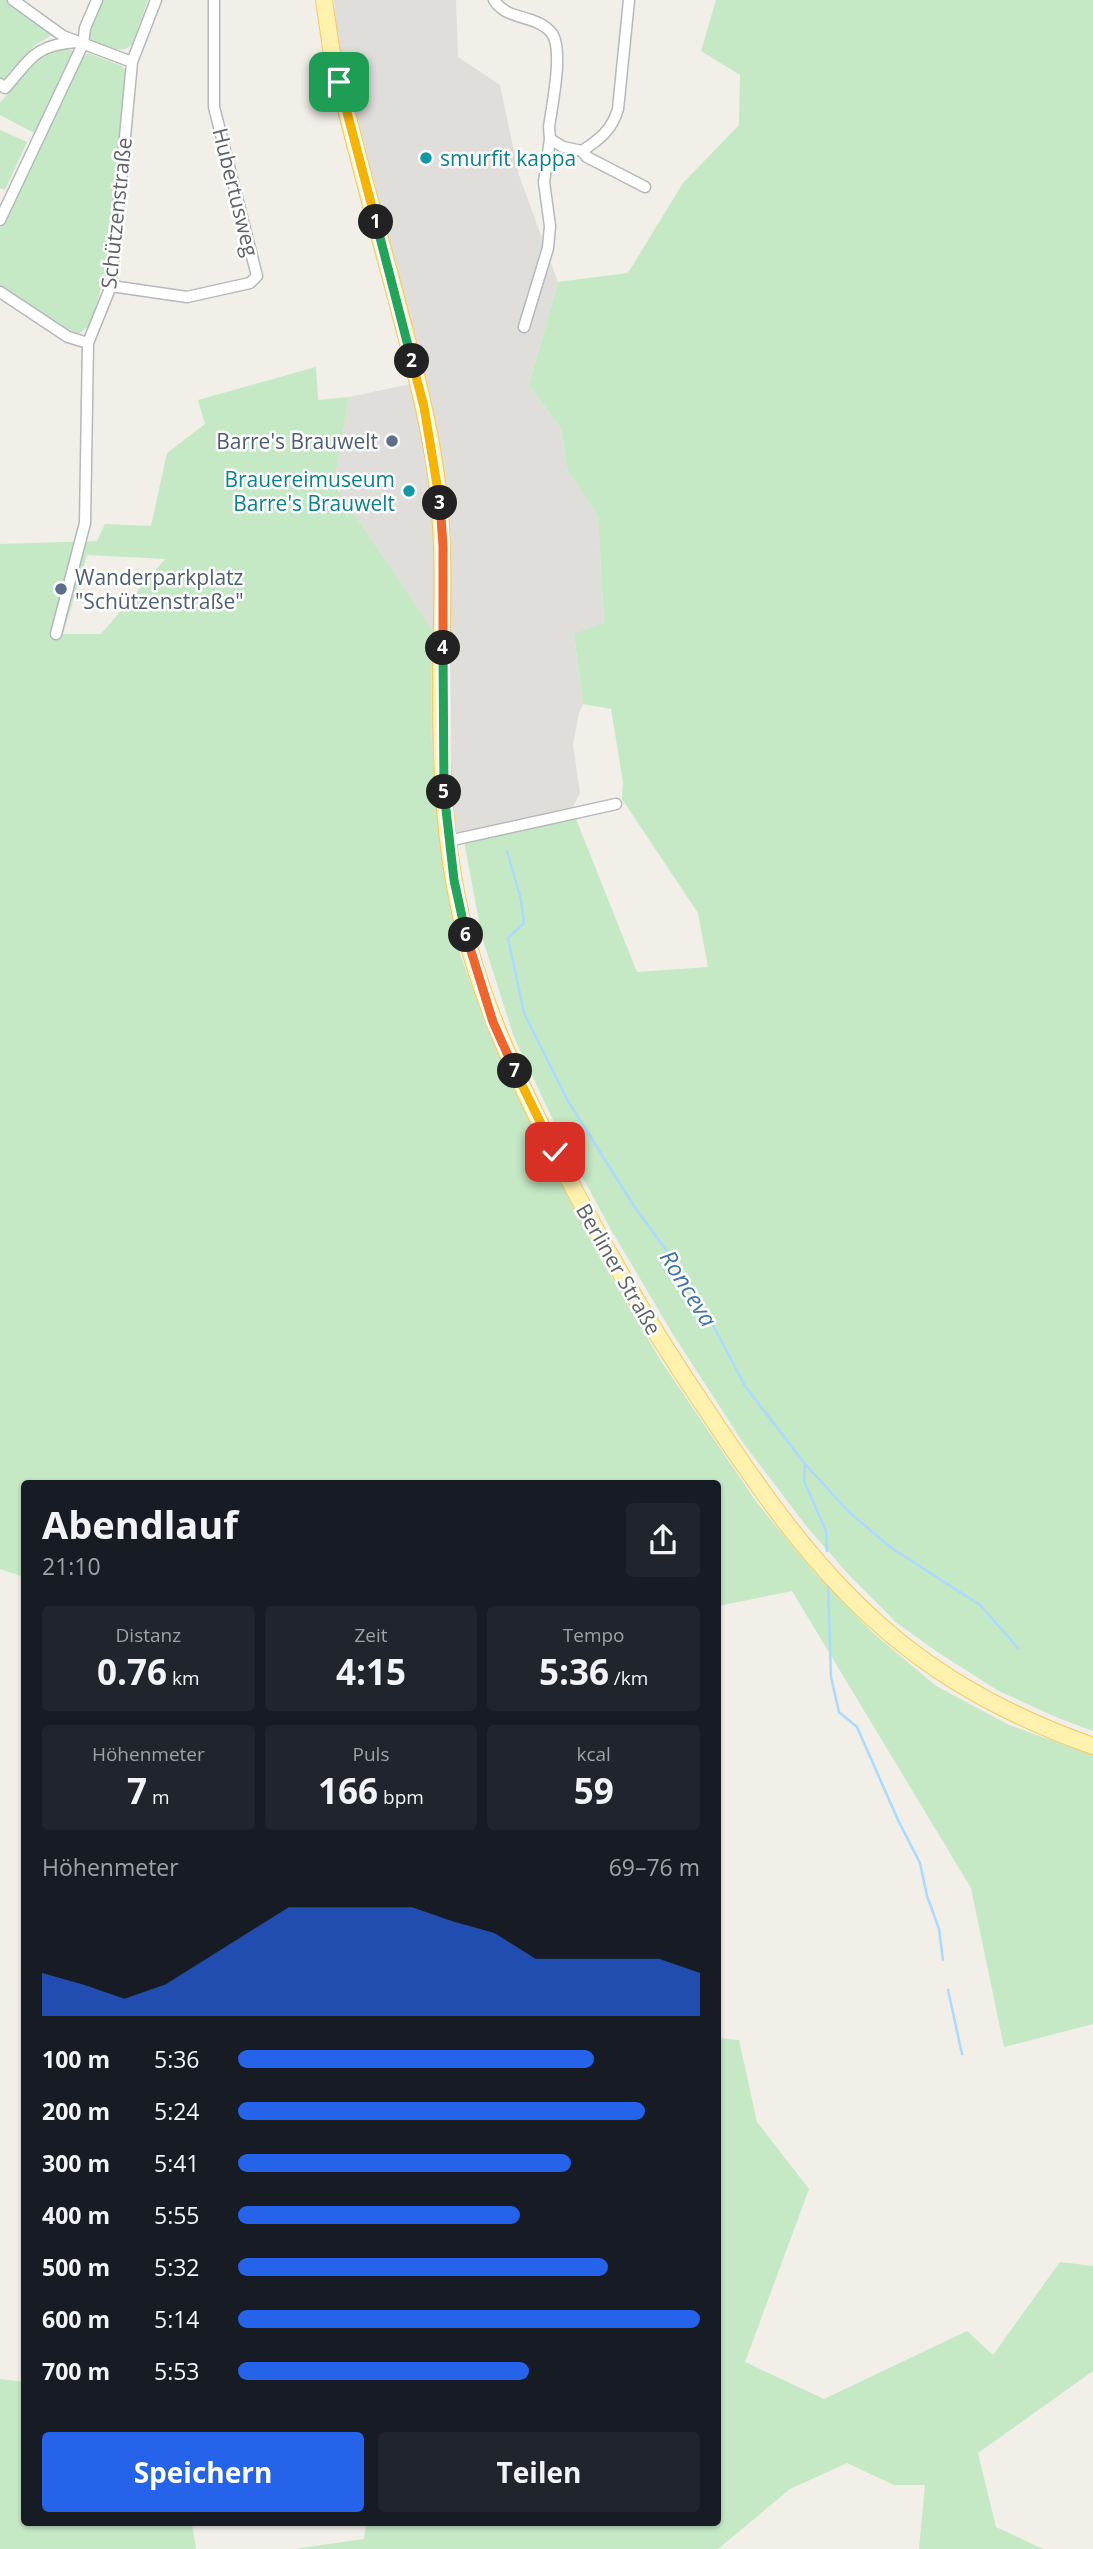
<!DOCTYPE html>
<html lang="de">
<head>
<meta charset="utf-8">
<style>
  :root { --surface:#171b24; --page:#20242c; --text:#f1f3f6; --muted:#9ea1a6; --accent:#2563eb }
  body { margin:0; font-family:"Open Sans",sans-serif; background:var(--page); color:var(--text); height:100vh; display:flex; flex-direction:column; font-size:26px; white-space:nowrap }
  * { box-sizing:border-box; margin:0 }
  p { font-size:23px; color:var(--muted) }
  .icon { flex:none; width:38px; height:38px; fill:none; stroke:currentColor; stroke-width:2; stroke-linecap:round; stroke-linejoin:round }
  .map { position:relative; flex:1; overflow:hidden }
  .panel { position:absolute; left:21px; top:1480px; width:700px; height:1046px; display:flex; flex-direction:column; background:var(--surface); border-radius:7px; box-shadow:0 2px 5px #0004 }
  .panel>* { flex:none }
  .pin { position:absolute; display:grid; place-items:center; width:60px; height:60px; color:#fff; margin:-30px; border-radius:14px; box-shadow:0 4px 10px #0006 }
  .km { position:absolute; width:35px; height:35px; margin:-18px; border-radius:50%; background:#222; color:#fff; font-size:19px; line-height:35px; text-align:center }
  .round { display:grid; place-items:center; flex:none; width:74px; height:74px; border-radius:7px; background:var(--page) }
  .head { display:flex; align-items:center; justify-content:space-between; height:119px; padding:0 21px }
  h1 { font-size:38px; font-weight:700; line-height:52px }
  .figures { display:grid; grid-template-columns:repeat(3,1fr); gap:10px; height:119px; padding:7px 21px }
  .figures div { display:grid; align-content:center; border-radius:7px; background:var(--page); text-align:center }
  .figures b { font-size:35px; font-weight:700 }
  .figures small { font-size:19px; font-weight:400 }
  .figures p { font-size:19px }
  .chart { height:196px; padding:14px 21px }
  .chart p { display:flex; justify-content:space-between }
  .chart svg { width:100%; height:126px; margin-top:7px; fill:var(--accent); opacity:.7 }
  .primary-button { display:flex; gap:14px; margin-top:auto; padding:14px 21px }
  .primary-button a { flex:1; height:80px; border-radius:7px; background:var(--accent); color:#fff; font-size:28px; font-weight:700; line-height:80px; text-align:center }
  .primary-button a+a { background:var(--page); color:var(--text) }
  ul { padding:0 21px; list-style:none; font-size:23px }
  li { display:grid; grid-template-columns:112px 84px 1fr; align-items:center; height:52px }
  li i { height:18px; border-radius:9px; background:var(--accent) }
  .map>svg:first-child { display:block }
</style>
</head>
<body>
<div class="map">
<svg width="1093" height="2549" viewBox="0 0 1093 2549">
  <rect width="100%" height="100%" fill="#f1efe8"/>
  <path fill="#e0deda" d="M334,0h122l2,57 42,28 19,90 39,107 -29,103 32,44 7,43 30,44 6,107 -30,12 9,69 -4,9 -6,32 7,48 -8,16 -133,33 -8,-113 1,-100 -98,-145 15,-87 61,-13 16,1 -88,-344z"/>
  <path fill="#c5e8c5" fill-rule="evenodd" d="M0,0h7l47,34 -19,11 -30,37 -5,-4z
    M101,0h47l-16,45c-12,10 -27,1 -40,-3l-4,-7z
    M716,0h377v1731l-35,-13 -61,-28 -58,-37 -42,-30 -48,-48 -42,-48 -63,-83 -70,-108 -64,-108 -47,-87 -49,-104 -32,-100 -19,-101 109,-27 65,163 71,-5 -10,-54 -76,-114 1,-17 -12,-73 -28,-5 -9,-70 30,-11 -6,-107 -30,-44 -7,-43 -32,-44 29,-103 70,-9 55,-90 56,-58 1,-50 -39,-24z
    M70,49l7,4 -39,82 -38,-20v-12c22,-25 33,-51 70,-54z
    M88,53l34,13 4,6 -19,195 -14,50 -5,10 -8,6 -10,1 -70,-46v-60l80,-168z
    M0,130l27,12 -22,48 -5,-2z
    M316,367l2,33 31,-3 -15,87 98,145 -1,100 8,113 21,112 25,69 62,134 55,104 59,100 96,142 57,69 58,60 64,54 73,39 84,30v269l-89,23 -33,-159 -179,-297 -74,15v-122h-694v93l-24,-8v-1025l97,-3 8,-17 46,2 16,-73 38,-29 -7,-24zM87,555l78,4 -64,75h-38z
    M718,2038l21,2 18,82 52,67 -64,173 79,37 143,-68 26,24 67,-93 33,4v105l-115,82 18,74 47,22h-124l6,-64h-31l-47,-22 -57,26 -72,60h-424l70,-10 2,-15h352z
    M0,2379l24,3v142h168l4,25h-196z"/>
  <g fill="none" stroke-linecap="round" stroke-linejoin="round">
    <path stroke="#aadaff" stroke-width="2.5" d="M507,851l14,49 3,23 -16,15 16,75 44,88 66,105 59,81 52,99 60,78 43,47 42,36 90,58 38,43
      M805,1464l-1,17 22,50 1,20
      M828,1584l3,93 8,35 18,15 41,93 22,43 7,33 12,33 4,31
      M948,1990l14,64"/>
    <defs>
      <path id="street" d="M13,0l50,36 69,26
        M494,0c9,14 22,15 37,20 9,3 17,7 22,15 10,19 -1,70 -4,92l1,12 -6,43 6,44 -2,22 -24,79
        M0,84l5,4c26,-29 29,-43 71,-46
        M550,139l13,8 19,4c18,-12 30,-21 36,-42l11,-109
        M582,151l5,6 58,30
        M0,220l83,-176 2,-16 12,-28
        M111,286l76,11 63,-14 7,-7 -43,-169v-107
        M0,292l68,45 20,6
        M56,634l29,-111 3,-180 23,-57 21,-224 24,-62
        M448,841l168,-37"/>
      <path id="primary" d="M324,0l7,48c20,86 44,171 67,257 14,54 29,108 37,163 11,69 7,138 6,207 0,69 1,139 13,206 17,99 58,188 103,276 44,85 91,167 145,246 56,85 114,170 193,235 59,49 127,83 198,108"/>
    </defs>
    <use href="#street" stroke="#b5b8bc" stroke-width="13"/>
    <use href="#primary" stroke="#f2c960" stroke-width="18"/>
    <use href="#street" stroke="#fff" stroke-width="10"/>
    <use href="#primary" stroke="#fff2af" stroke-width="16"/>
  </g>
  <g fill="none" stroke-linecap="round" stroke-linejoin="round">
    <defs>
      <path id="split-1" d="M339,82l37,140"/>
      <path id="split-2" d="M376,222l36,139"/>
      <path id="split-3" d="M412,361l12,46 16,96"/>
      <path id="split-4" d="M440,503l3,43v102"/>
      <path id="split-5" d="M443,648l1,144"/>
      <path id="split-6" d="M444,792l10,88 12,55"/>
      <path id="split-7" d="M466,935l27,87 22,49"/>
      <path id="split-8" d="M515,1071l40,81"/>
    </defs>
    <use href="#split-1" stroke="#fff" stroke-width="14"/>
    <use href="#split-2" stroke="#fff" stroke-width="14"/>
    <use href="#split-3" stroke="#fff" stroke-width="14"/>
    <use href="#split-4" stroke="#fff" stroke-width="14"/>
    <use href="#split-5" stroke="#fff" stroke-width="14"/>
    <use href="#split-6" stroke="#fff" stroke-width="14"/>
    <use href="#split-7" stroke="#fff" stroke-width="14"/>
    <use href="#split-8" stroke="#fff" stroke-width="14"/>
    <use href="#split-1" stroke="#f5b400" stroke-width="9"/>
    <use href="#split-2" stroke="#22a559" stroke-width="9"/>
    <use href="#split-3" stroke="#f5b400" stroke-width="9"/>
    <use href="#split-4" stroke="#f0652b" stroke-width="9"/>
    <use href="#split-5" stroke="#22a559" stroke-width="9"/>
    <use href="#split-6" stroke="#22a559" stroke-width="9"/>
    <use href="#split-7" stroke="#f0652b" stroke-width="9"/>
    <use href="#split-8" stroke="#f5b400" stroke-width="9"/>
  </g>
  <g fill="#0f9aa8" stroke="#fff" stroke-width="2.5">
    <circle cx="426" cy="158" r="7"/>
    <circle cx="409" cy="491" r="7"/>
  </g>
  <g fill="#5c6f8a" stroke="#fff" stroke-width="2.5">
    <circle cx="392" cy="441" r="7"/>
    <circle cx="61" cy="589" r="7"/>
  </g>
  <g text-anchor="middle" dominant-baseline="central" stroke-width="5" stroke-linejoin="round" paint-order="stroke">
    <g font-size="21" fill="#0d838f" stroke="#fff" text-anchor="start">
      <text x="440" y="158">smurfit kappa</text>
      <text x="395" y="479" text-anchor="end">Brauereimuseum<tspan x="395" dy="24">Barre's Brauwelt</tspan></text>
    </g>
    <g font-size="21" fill="#5f6368" stroke="#fff">
      <text transform="translate(236 192) rotate(76)">Hubertusweg</text>
      <text transform="translate(116 213) rotate(-84)">Schützenstraße</text>
      <text transform="translate(619 1269) rotate(60)">Berliner Straße</text>
    </g>
    <g font-size="21" fill="#4e5e75" stroke="#fff" text-anchor="end">
      <text x="378" y="441">Barre's Brauwelt</text>
      <text x="75" y="577" text-anchor="start">Wanderparkplatz<tspan x="75" dy="24">"Schützenstraße"</tspan></text>
    </g>
    <g font-size="23" font-style="italic" fill="#4174aa" stroke="#fff">
      <text transform="translate(689 1288) rotate(58)">Ronceva</text>
    </g>
  </g>
</svg>
<div class="pin" style="left:339px;top:82px;background:#1e9e55"><svg class="icon" aria-label="arrive" viewBox="0 0 24 24"><path d="M6 21V4h12l-3 4 3 4H6"/></svg></div>
<div class="pin" style="left:555px;top:1152px;background:#d93025"><svg class="icon" aria-label="check" viewBox="0 0 24 24"><path d="M5 12l5 5 9-10"/></svg></div>
<b class="km" style="left:376px;top:222px">1</b>
<b class="km" style="left:412px;top:361px">2</b>
<b class="km" style="left:440px;top:503px">3</b>
<b class="km" style="left:443px;top:648px">4</b>
<b class="km" style="left:444px;top:792px">5</b>
<b class="km" style="left:466px;top:935px">6</b>
<b class="km" style="left:515px;top:1071px">7</b>
<section class="panel">
<div class="head"><div><h1>Abendlauf</h1><p>21:10</p></div><a class="round"><svg class="icon" aria-label="share" viewBox="0 0 24 24"><path d="M12 15V3M7 8l5-5 5 5M5 13v7h14v-7"/></svg></a></div>
<div class="figures">
<div><p>Distanz</p><b>0.76<small> km</small></b></div>
<div><p>Zeit</p><b>4:15</b></div>
<div><p>Tempo</p><b>5:36<small> /km</small></b></div>
</div>
<div class="figures">
<div><p>Höhenmeter</p><b>7<small> m</small></b></div>
<div><p>Puls</p><b>166<small> bpm</small></b></div>
<div><p>kcal</p><b>59</b></div>
</div>
<div class="chart"><p><span>Höhenmeter</span>69–76 m</p>
<svg viewBox="0 0 160 44" preserveAspectRatio="none"><path d="M0 44V29L10 33L20 38L30 33L40 24L50 15L60 6L70 6L80 6L90 6L100 11L110 15L120 24L130 24L140 24L150 24L160 29V44z"/></svg>
</div>
<ul>
<li><b>100 m</b>5:36<i style="width:77%"></i></li>
<li><b>200 m</b>5:24<i style="width:88%"></i></li>
<li><b>300 m</b>5:41<i style="width:72%"></i></li>
<li><b>400 m</b>5:55<i style="width:61%"></i></li>
<li><b>500 m</b>5:32<i style="width:80%"></i></li>
<li><b>600 m</b>5:14<i style="width:100%"></i></li>
<li><b>700 m</b>5:53<i style="width:63%"></i></li>
</ul>
<div class="primary-button"><a>Speichern</a><a>Teilen</a></div>
</section>
</div>
</body>
</html>
